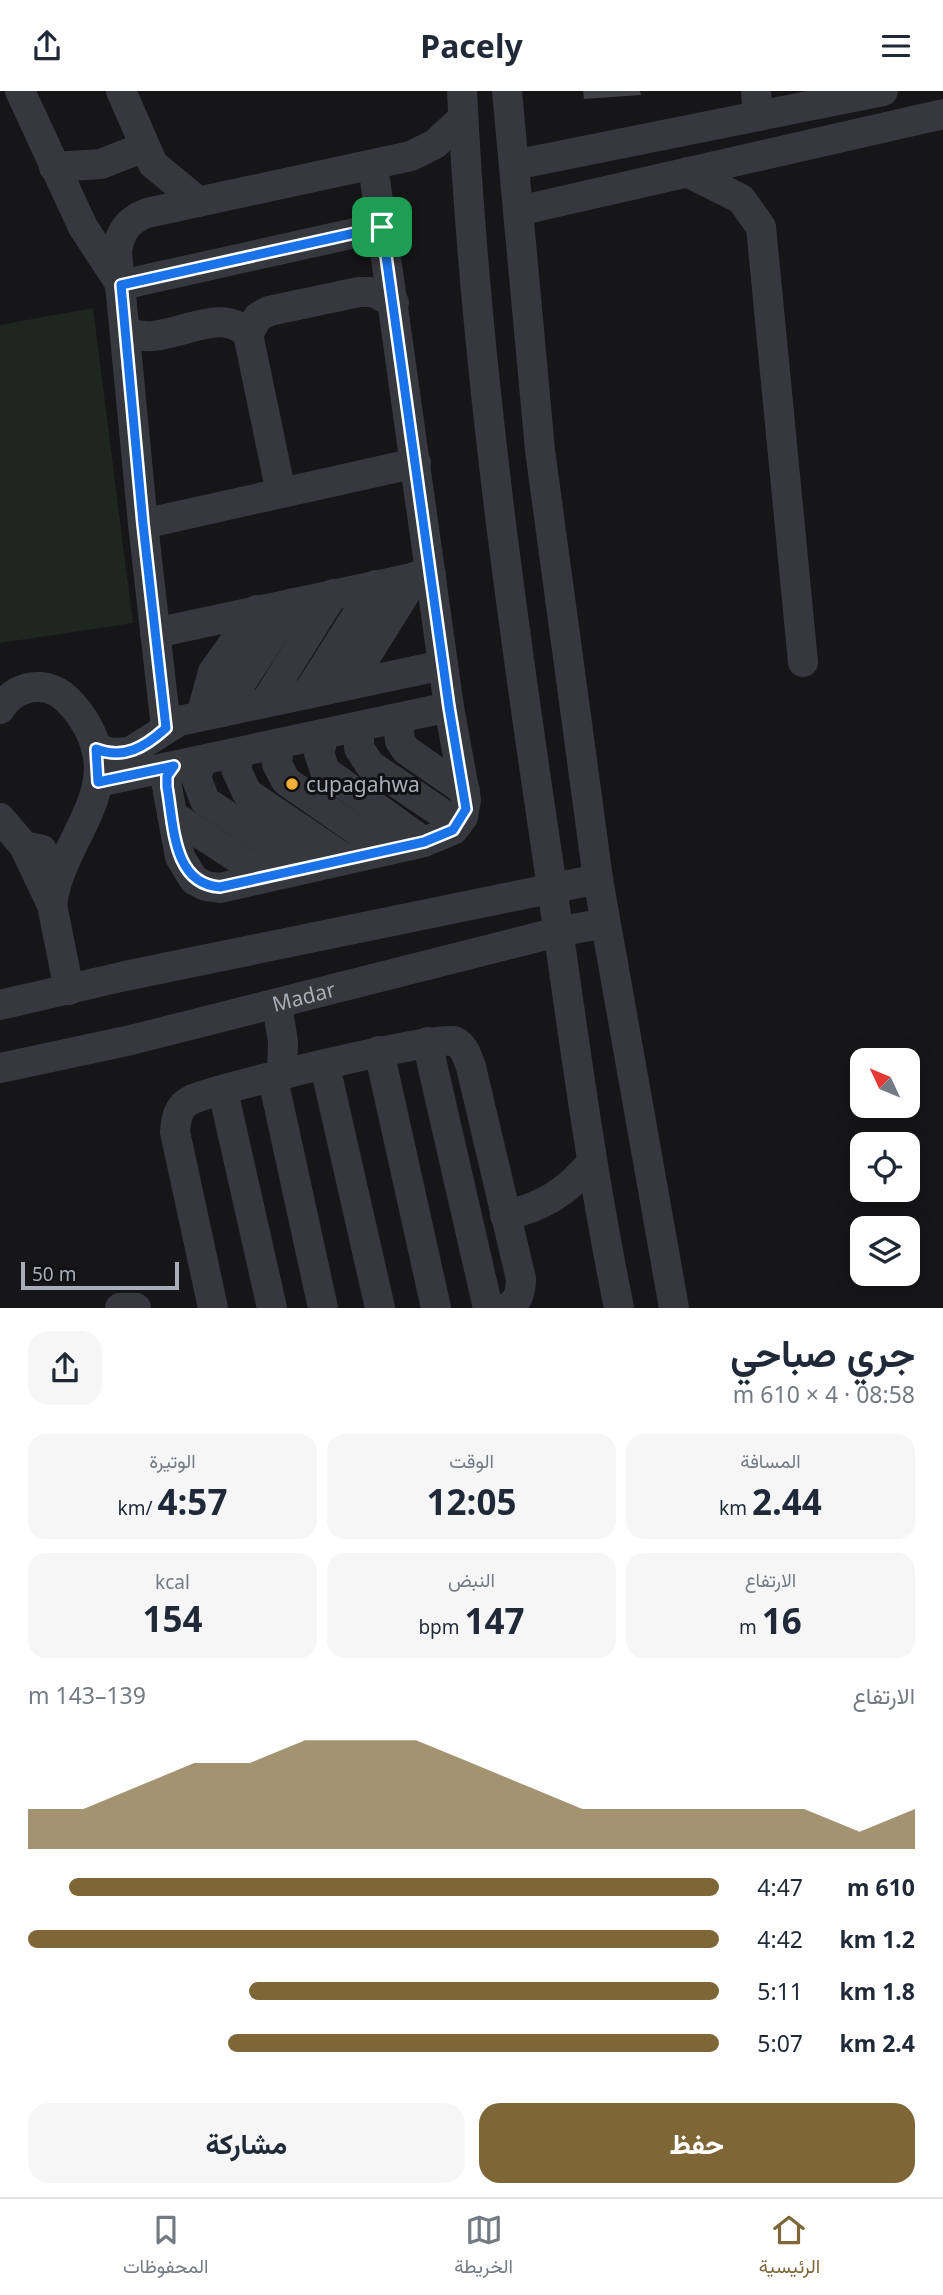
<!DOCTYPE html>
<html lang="ar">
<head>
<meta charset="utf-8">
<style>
  :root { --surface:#fff; --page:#f6f6f7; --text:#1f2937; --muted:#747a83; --line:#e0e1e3; --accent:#7e6636 }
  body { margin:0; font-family:"Noto Sans",Vazirmatn,sans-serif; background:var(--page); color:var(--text); direction:rtl; height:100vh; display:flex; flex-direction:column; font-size:26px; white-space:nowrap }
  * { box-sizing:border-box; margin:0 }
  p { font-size:23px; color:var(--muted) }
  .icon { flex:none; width:38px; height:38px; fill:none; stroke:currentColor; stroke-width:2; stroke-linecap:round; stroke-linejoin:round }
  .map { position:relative; height:1217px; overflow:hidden; direction:ltr }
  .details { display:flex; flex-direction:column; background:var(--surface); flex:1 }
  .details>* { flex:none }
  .needle { width:46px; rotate:314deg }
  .buttons { position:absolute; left:850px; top:957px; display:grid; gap:14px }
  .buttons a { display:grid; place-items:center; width:70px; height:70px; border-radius:14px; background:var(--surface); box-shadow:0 4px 18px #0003; font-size:35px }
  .scale { position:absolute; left:21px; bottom:18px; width:158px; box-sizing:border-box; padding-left:7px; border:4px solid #a8adb8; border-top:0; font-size:19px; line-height:24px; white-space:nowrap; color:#a8adb8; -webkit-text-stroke:5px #111113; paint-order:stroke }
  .pin { position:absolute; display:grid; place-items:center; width:60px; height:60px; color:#fff; margin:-30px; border-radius:14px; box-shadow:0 4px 10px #0006 }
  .round { display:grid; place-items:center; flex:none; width:74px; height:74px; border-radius:21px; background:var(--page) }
  .overview { display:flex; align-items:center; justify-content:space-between; height:119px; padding:0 28px }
  h1 { font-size:38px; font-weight:700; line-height:52px }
  .stats { display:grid; grid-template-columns:repeat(3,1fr); gap:10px; height:119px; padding:7px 28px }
  .stats div { display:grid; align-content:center; border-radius:18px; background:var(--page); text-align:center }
  .stats b { font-size:35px; font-weight:700 }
  .stats small { font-size:19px; font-weight:400 }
  .stats p { font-size:19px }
  .chart { height:196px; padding:14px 28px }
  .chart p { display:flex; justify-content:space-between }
  .chart svg { width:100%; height:126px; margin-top:7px; fill:var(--accent); opacity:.7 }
  .cta { display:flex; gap:14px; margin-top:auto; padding:14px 28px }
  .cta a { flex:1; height:80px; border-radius:21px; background:var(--accent); color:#fff; font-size:28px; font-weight:700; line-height:80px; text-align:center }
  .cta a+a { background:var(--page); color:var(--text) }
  ul { padding:0 28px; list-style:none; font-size:23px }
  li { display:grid; grid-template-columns:112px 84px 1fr; align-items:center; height:52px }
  li i { height:18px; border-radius:9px; background:var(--accent) }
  header { display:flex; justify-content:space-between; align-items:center; height:91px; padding:0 28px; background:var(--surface); font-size:32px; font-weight:700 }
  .tab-bar { display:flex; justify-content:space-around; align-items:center; height:98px; border-top:2px solid var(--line); background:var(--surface); font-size:19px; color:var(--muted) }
  .tab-bar a { display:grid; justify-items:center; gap:4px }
  .tab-bar .on { color:var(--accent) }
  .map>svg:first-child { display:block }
</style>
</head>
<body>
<header><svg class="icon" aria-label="menu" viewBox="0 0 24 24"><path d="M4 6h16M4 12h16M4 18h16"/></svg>Pacely<svg class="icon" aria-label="share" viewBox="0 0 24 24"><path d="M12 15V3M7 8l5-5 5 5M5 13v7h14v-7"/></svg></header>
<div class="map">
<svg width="943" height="1217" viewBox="0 0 943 1217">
  <rect width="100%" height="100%" fill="#161618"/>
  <path fill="#1e261f" d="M93,217l40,315 -133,20v-318z"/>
  <path fill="#404145" d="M583,0h57l1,4 -57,4z"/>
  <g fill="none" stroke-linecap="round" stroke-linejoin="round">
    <g stroke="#37383d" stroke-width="30">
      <path d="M20,0l63,136 38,58"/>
      <path d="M121,0l32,73 46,38"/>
      <path d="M462,0c13,269 51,537 91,803 20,138 38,277 66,414"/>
      <path d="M507,0l33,359 58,429 76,429"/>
      <path d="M756,0l2,25"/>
      <path d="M514,74l369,-74"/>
      <path d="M54,76l47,-3 43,-17"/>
      <path d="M687,81l54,27 20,28 42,435"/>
      <path d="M518,120l425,-97"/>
      <path d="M121,194l261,-58"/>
      <path d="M126,240c38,21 90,-31 122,3"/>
      <path d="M281,402l-33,-159 10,-17 11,-6 90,-19h15l20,11"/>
      <path d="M143,433l273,-61"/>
      <path d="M155,542l276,-59"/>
      <path d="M348,594l68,-109"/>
      <path d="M307,603l69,-109"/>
      <path d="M265,612l68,-109"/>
      <path d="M0,618c9,-14 23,-23 40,-22 18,1 29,13 39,26 54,74 -18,121 -27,192"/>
      <path d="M222,621l71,-109"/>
      <path d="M201,625l12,-44 44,-62"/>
      <path d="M398,628l2,22 6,9 59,41"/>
      <path d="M359,636v21l11,17 88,59"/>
      <path d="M166,637l-23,-204 -26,-271c2,-21 11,-33 30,-40l264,-57 24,-12 28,-26"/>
      <path d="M324,644l-5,18 6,18 99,71"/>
      <path d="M279,653l-2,20 9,17 99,69"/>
      <path d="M96,658l17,4 17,-1 49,-31 264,-56"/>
      <path d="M240,661l-4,17 11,24 98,66"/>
      <path d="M202,670l-6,16 9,24 101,67"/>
      <path d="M174,675l-8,15 14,76 14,23 12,6 14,2 204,-46 29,-12 10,-13 3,-17 -17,-93 -76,-542"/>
      <path d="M98,691l351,-75"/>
      <path d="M172,724l94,62"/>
      <path d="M0,727l24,28 18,4"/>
      <path d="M24,755l28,59 17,85"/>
      <path d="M277,913l6,38 -1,34"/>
      <path d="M0,914l125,-29 473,-97"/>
      <path d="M427,951l61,266"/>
      <path d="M379,960l57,257"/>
      <path d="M325,975l55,242"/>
      <path id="s1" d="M0,977l131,-28 427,-108 47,-9"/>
      <path d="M273,988l50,229"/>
      <path d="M223,1000l49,217"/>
      <path d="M505,1124c37,-7 63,-24 87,-53"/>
      <path d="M120,1217h16"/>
      <path d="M213,1217l-38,-176c1,-13 3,-26 16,-32 21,-11 248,-65 263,-59 10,4 14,17 17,26l50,212c0,11 -3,24 -14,29"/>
    </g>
  </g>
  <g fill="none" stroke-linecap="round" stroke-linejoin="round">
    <defs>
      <path id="route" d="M382,136l67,480 17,102 -13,21 -29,12 -204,45c-48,-3 -46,-63 -53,-100v-11l7,-10 -76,16 -2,-33c28,11 49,-2 70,-21l-23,-204 -22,-239z"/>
    </defs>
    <use href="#route" stroke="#fff" stroke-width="14"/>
    <use href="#route" stroke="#1a73e8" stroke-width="9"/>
  </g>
  <circle fill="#f2b134" stroke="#111113" stroke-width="2.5" cx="292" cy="693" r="7"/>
  <g text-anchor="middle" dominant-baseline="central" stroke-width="6" stroke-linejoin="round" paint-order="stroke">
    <g font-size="21" fill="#a8adb8" stroke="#111113" text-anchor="start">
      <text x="306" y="693">cupagahwa</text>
    </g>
    <g font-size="21" fill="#a8adb8" stroke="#111113">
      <text stroke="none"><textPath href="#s1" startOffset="312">Madar</textPath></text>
    </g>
  </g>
</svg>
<div class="buttons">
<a><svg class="needle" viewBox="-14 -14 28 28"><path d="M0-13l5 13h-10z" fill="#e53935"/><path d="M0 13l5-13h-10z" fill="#747a83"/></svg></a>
<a><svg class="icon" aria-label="locate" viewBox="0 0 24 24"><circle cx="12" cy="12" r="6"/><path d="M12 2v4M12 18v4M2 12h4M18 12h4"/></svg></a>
<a><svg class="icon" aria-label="layers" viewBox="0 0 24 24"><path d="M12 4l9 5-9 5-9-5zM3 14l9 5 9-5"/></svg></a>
</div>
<div class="scale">50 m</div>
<div class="pin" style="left:382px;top:136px;background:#1e9e55"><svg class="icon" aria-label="arrive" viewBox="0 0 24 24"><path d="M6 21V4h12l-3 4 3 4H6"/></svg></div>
</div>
<section class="details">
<div class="overview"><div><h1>جري صباحي</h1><p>08:58 · 4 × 610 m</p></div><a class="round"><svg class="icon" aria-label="share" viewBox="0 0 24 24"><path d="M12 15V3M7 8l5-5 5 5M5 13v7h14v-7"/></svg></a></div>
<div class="stats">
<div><p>المسافة</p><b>2.44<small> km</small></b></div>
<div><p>الوقت</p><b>12:05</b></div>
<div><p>الوتيرة</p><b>4:57<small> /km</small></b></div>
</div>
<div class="stats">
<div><p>الارتفاع</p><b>16<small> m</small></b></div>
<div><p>النبض</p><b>147<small> bpm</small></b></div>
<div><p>kcal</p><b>154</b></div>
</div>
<div class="chart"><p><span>الارتفاع</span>139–143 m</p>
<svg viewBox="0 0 160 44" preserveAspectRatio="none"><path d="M0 44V30L10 30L20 22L30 14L40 14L50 6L60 6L70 6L80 14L90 22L100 30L110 30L120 30L130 30L140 30L150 38L160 30V44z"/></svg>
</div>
<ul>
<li><b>610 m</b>4:47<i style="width:94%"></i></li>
<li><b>1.2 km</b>4:42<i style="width:100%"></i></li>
<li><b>1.8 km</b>5:11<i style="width:68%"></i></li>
<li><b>2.4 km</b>5:07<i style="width:71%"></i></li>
</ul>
<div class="cta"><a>حفظ</a><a>مشاركة</a></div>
</section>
<nav class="tab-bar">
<a class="on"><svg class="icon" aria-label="home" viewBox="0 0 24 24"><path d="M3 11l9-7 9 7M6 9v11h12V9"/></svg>الرئيسية</a>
<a><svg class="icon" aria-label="map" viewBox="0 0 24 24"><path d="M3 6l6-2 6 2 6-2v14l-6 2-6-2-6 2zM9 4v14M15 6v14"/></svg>الخريطة</a>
<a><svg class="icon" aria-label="saved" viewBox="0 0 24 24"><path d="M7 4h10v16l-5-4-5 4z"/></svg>المحفوظات</a>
</nav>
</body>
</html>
